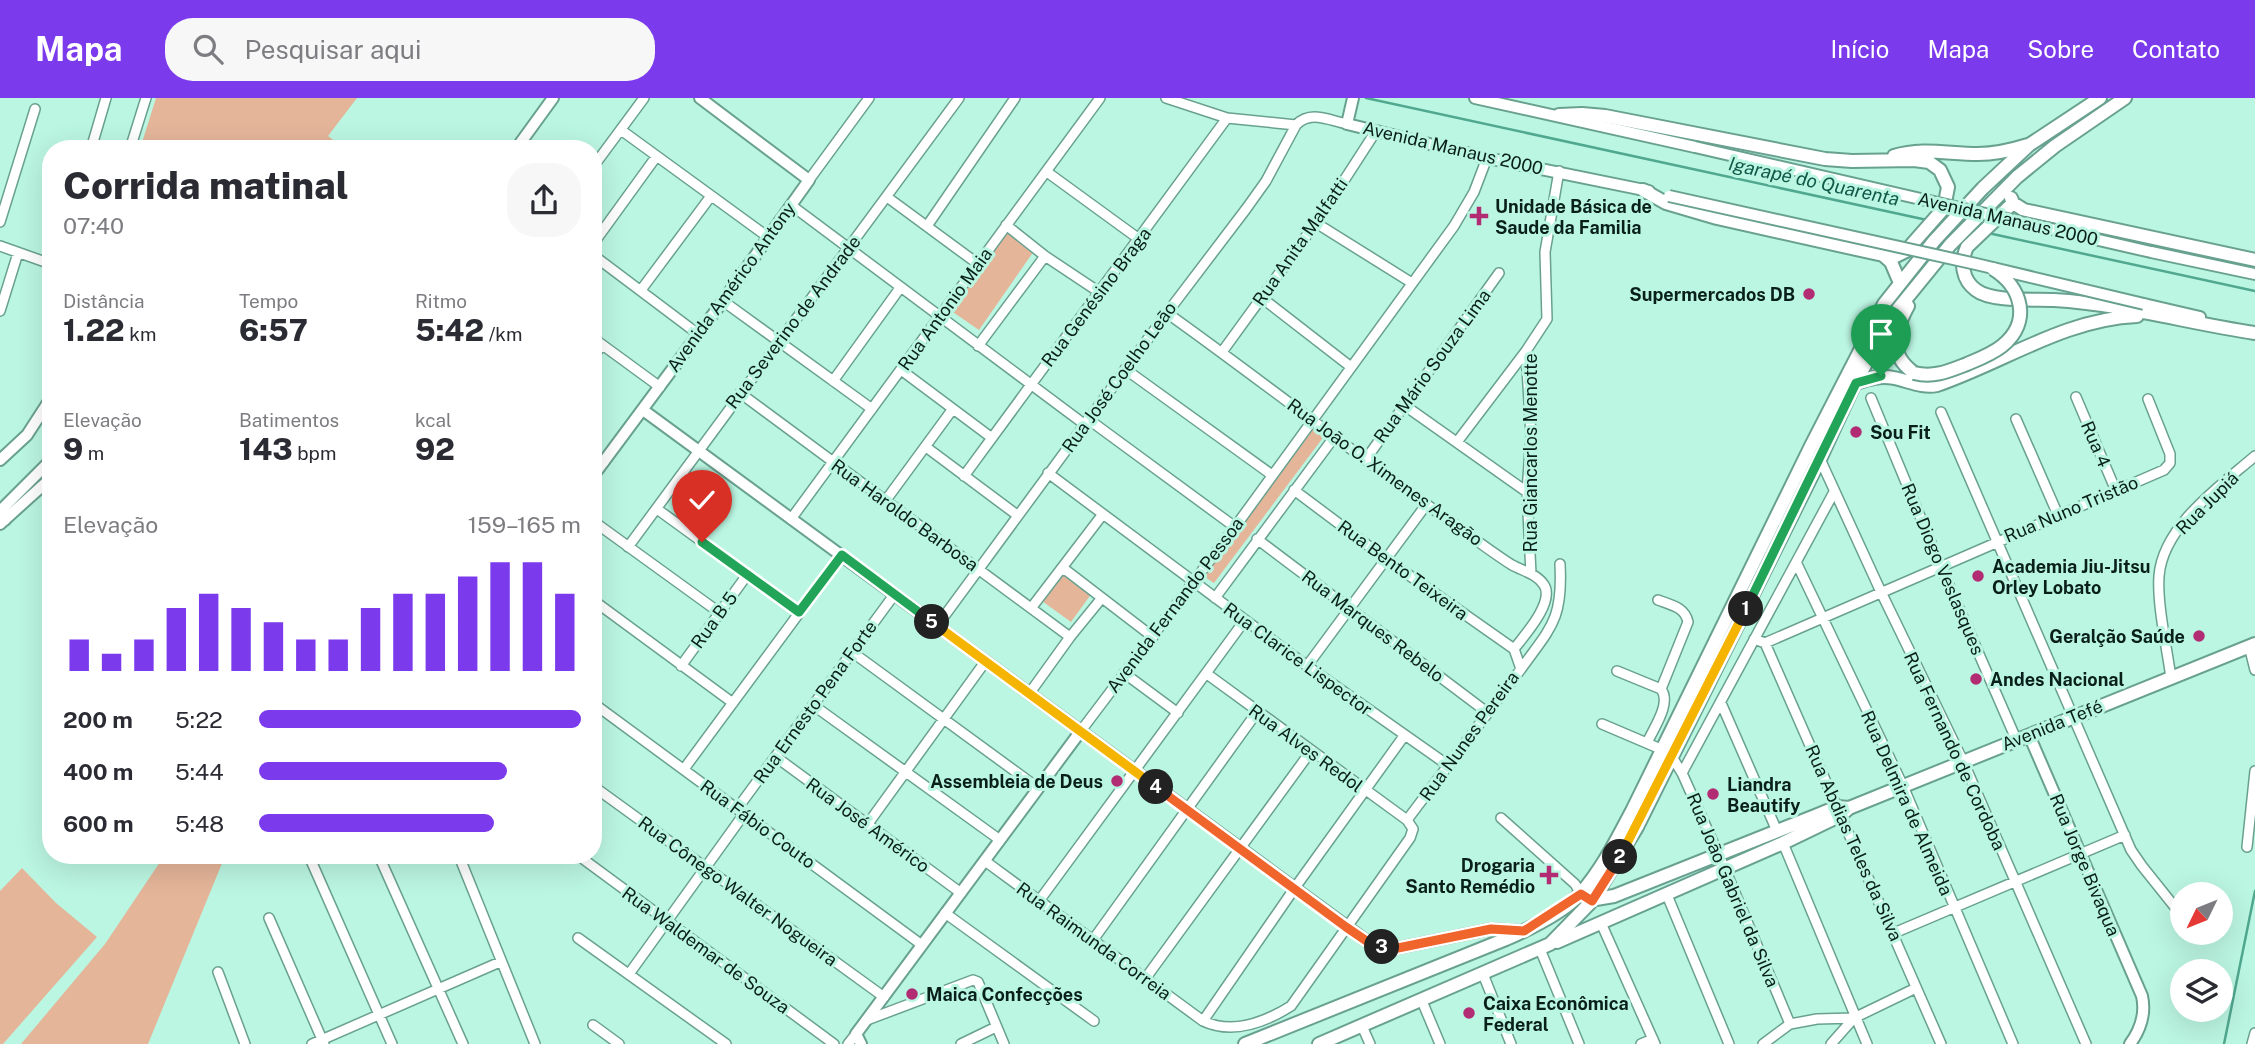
<!DOCTYPE html>
<html lang="pt">
<head>
<meta charset="utf-8">
<style>
  :root { --surface:#fff; --page:#f7f7f7; --text:#2b2b33; --muted:#7c7c81; --accent:#7c3aed }
  body { margin:0; font-family:"Public Sans",sans-serif; background:var(--page); color:var(--text); height:100vh; display:flex; flex-direction:column; font-size:26px; white-space:nowrap }
  * { box-sizing:border-box; margin:0 }
  p { font-size:23px; color:var(--muted) }
  .icon { flex:none; width:38px; height:38px; fill:none; stroke:currentColor; stroke-width:2; stroke-linecap:round; stroke-linejoin:round }
  .map { position:relative; flex:1; overflow:hidden }
  .panel { position:absolute; left:42px; top:42px; width:560px; height:724px; display:flex; flex-direction:column; background:var(--surface); border-radius:28px; box-shadow:0 7px 28px #0002 }
  .panel>* { flex:none }
  .needle { width:46px; rotate:227deg }
  .tools { position:absolute; left:2170px; top:784px; display:grid; gap:14px }
  .tools a { display:grid; place-items:center; width:63px; height:63px; border-radius:50%; background:var(--surface); box-shadow:0 7px 28px #0002; font-size:35px }
  .pin { position:absolute; display:grid; place-items:center; width:60px; height:60px; color:#fff; margin:-72px -30px; border-radius:50% 50% 50% 0; rotate:-45deg; box-shadow:0 0 7px #0007 }
  .pin .icon { rotate:45deg }
  .km { position:absolute; width:35px; height:35px; margin:-18px; border-radius:50%; background:#222; color:#fff; font-size:19px; line-height:35px; text-align:center }
  .round { display:grid; place-items:center; flex:none; width:74px; height:74px; border-radius:28px; background:var(--page) }
  .overview { display:flex; align-items:center; justify-content:space-between; height:119px; padding:0 21px }
  h1 { font-size:38px; font-weight:800; line-height:52px }
  .figures { display:grid; grid-template-columns:repeat(3,1fr); gap:10px; height:119px; padding:7px 21px }
  .figures div { display:grid; align-content:center }
  .figures b { font-size:30px; font-weight:800 }
  .figures small { font-size:19px; font-weight:400 }
  .figures p { font-size:19px }
  .chart { height:196px; padding:14px 21px }
  .chart p { display:flex; justify-content:space-between }
  .chart svg { width:100%; height:126px; margin-top:7px; stroke:var(--accent); stroke-width:6 }
  ul { padding:0 21px; list-style:none; font-size:23px }
  li { display:grid; grid-template-columns:112px 84px 1fr; align-items:center; height:52px }
  li i { height:18px; border-radius:9px; background:var(--accent) }
  header { display:flex; align-items:center; gap:42px; box-sizing:border-box; height:98px; padding:0 35px; background:var(--accent); color:#fff }
  header strong { font-size:33px }
  nav { display:flex; gap:38px; margin-inline-start:auto; font-size:24px }
  .search { width:490px; height:63px; background:var(--page); display:flex; align-items:center; gap:18px; box-sizing:border-box; padding:0 24px; border-radius:28px; color:var(--muted); font-size:26px }
  .map>svg:first-child { display:block }
</style>
</head>
<body>
<header>
<strong>Mapa</strong>
<div class="search"><svg class="icon" aria-label="search" viewBox="0 0 24 24"><circle cx="10" cy="10" r="6"/><path d="M15 15l6 6"/></svg>Pesquisar aqui</div>
<nav><a>Início</a><a>Mapa</a><a>Sobre</a><a>Contato</a></nav>
</header>
<div class="map">
<svg width="2255" height="946" viewBox="0 0 2255 946">
  <rect width="100%" height="100%" fill="#bbf6e2"/>
  <path fill="#e4b599" d="M156,0h201l-29,38 17,13h-205z
    M1006,133l28,20 -55,79 -29,-20z
    M1313,329l12,8 -111,148 -11,-7z
    M1063,475l29,20 -21,29 -29,-21z
    M164,758h61l-77,188h-127l84,-100z
    M22,770l34,35 41,34 -94,107h-3v-153z"/>
  <g fill="none" stroke-linecap="round" stroke-linejoin="round">
    <path stroke="#50a88f" stroke-width="2.5" d="M1366,0l561,122
      M1988,135l267,58
      M2224,946l31,-153"/>
    <defs>
      <path id="minor" d="M1166,0l61,20 69,7c14,-15 32,-5 51,-1
        M621,32l147,107
        M91,51l15,-51
        M130,51l16,-51
        M593,69l51,-69
        M1047,74l92,67
        M809,82l60,-82
        M887,99l91,67
        M791,107l293,219
        M0,124l35,-113
        M1316,125l96,60
        M1006,127l39,31 54,36
        M927,128l88,-128
        M593,146l63,-87
        M0,148l51,18
        M593,157l105,79
        M641,192l70,-94
        M1262,200l89,69
        M723,203l149,108
        M0,213l18,-58
        M1167,215c94,67 185,139 280,206 21,15 43,32 65,46 11,6 25,9 32,20 11,17 -20,51 -30,64
        M593,240l67,49
        M978,248l67,-90
        M1222,254l101,-139 53,-82
        M593,259l9,-12
        M1125,271l147,106
        M901,272l91,68
        M833,283l67,-93
        M740,295l330,244
        M2076,299l40,94
        M1871,300l70,169 75,172
        M1404,307l123,87
        M1941,314l190,438 11,16 32,40
        M1088,321l147,108
        M2016,321l42,96
        M1457,344l69,-91
        M926,349l91,68
        M593,357l11,7
        M1366,361l133,-186
        M1820,361l61,133 82,169 123,283
        M1048,375l259,193 142,100
        M964,378l263,-358
        M1294,392l92,69 128,90
        M886,402l66,-90
        M657,411l142,103
        M791,421l309,-421
        M593,423l127,92
        M1257,441l231,174
        M628,449l331,-449
        M1797,466l106,222 110,258
        M1062,472l5,1 86,66
        M1531,476l-4,-82 4,-56 -5,-85 21,-32 -2,-67 14,-81
        M1215,500l120,-162
        M593,502l140,103
        M1658,502c13,5 27,7 30,22l-27,67
        M1032,509l71,-93
        M937,528l230,-313 79,-104 20,-28 30,-56
        M1754,541l11,4 399,-173 6,-7v-9l-22,-55
        M1765,545l176,401
        M2249,548l6,24
        M852,554l186,136
        M681,568l66,-91
        M1307,568l119,-161
        M1521,571c30,-42 42,-49 39,-105
        M1617,573l44,18c11,14 -8,40 -14,54
        M1124,575l54,40
        M2171,580c-4,-30 -14,-73 -12,-102 4,-50 61,-90 96,-120
        M1029,596l41,-57 31,-38
        M593,605l329,242
        M1721,605l56,128
        M813,607l187,135
        M1602,626l61,26
        M1080,634l155,-205 219,-301 20,-34 13,-34
        M776,659l185,136
        M1672,659l10,16 43,96 65,155
        M684,671l158,-214
        M1682,675l152,-281
        M593,688l291,211
        M737,711l157,-214
        M1501,720l74,66 6,10
        M1407,722l114,-151 -7,-20
        M867,727l118,-163
        M1783,745l84,201
        M2247,749l8,-76
        M309,758l83,188
        M379,758l84,188
        M459,758l76,188
        M579,758l255,188
        M985,763l218,160c30,14 61,2 88,-15l119,-168 3,-9 -6,-9 -200,-146
        M1667,797l62,149
        M1039,803l206,-281
        M945,815l149,108
        M269,820l55,126
        M1601,825l54,121
        M1894,835l231,-98
        M578,840l148,106
        M1093,842l164,-228
        M1540,851l39,95
        M218,874l27,72
        M629,876l115,-160
        M1483,876l28,70
        M1145,881l166,-228
        M1422,903l18,43
        M867,922l106,-40 5,2 26,62
        M1203,923l91,-132 110,-153
        M593,927l26,19
        M1362,928l8,18
        M312,946l188,-82
        M848,946l8,-10
        M961,946l35,-17
        M1641,946l12,-5
        M1763,946l27,-20 27,-5 37,-1
        M1831,946l23,-26 62,-30
        M2252,946l3,-11"/>
      <path id="tertiary" d="M1353,0l-6,26 140,34 162,33
        M1475,0l220,49
        M516,51l37,-51
        M2151,154l104,22
        M2144,206l56,13
        M643,312l725,532 15,5 15,1 93,-19 32,2
        M0,362l27,-25 24,-37
        M593,378l130,-175 86,-121 -109,-82
        M5,422l-5,-7 2,-4 49,-49
        M0,426l51,-46
        M2029,637l113,261c4,18 -1,33 -12,48
        M861,946l-5,-10 224,-302"/>
      <path id="secondary" d="M1559,17l23,-1 23,2 220,43 27,2 62,-1 15,2 11,8 8,17 -4,21 -38,43 -10,5 -13,-1
        M1894,58c29,-9 54,-2 84,-2 17,0 34,-4 50,-9
        M1643,92l23,13 51,15 166,37 8,7 9,21
        M2011,100l2,5 11,7 231,50
        M2013,105l-46,44c-7,15 -5,33 9,43 15,12 59,9 78,10 68,4 134,23 201,33
        M1908,208c-14,26 -21,47 6,67
        M1855,285c13,-4 25,-8 39,-5 15,3 28,10 43,7 67,-23 128,-66 200,-69
        M1590,802l24,-4 201,-80 22,-9 12,1
        M1557,844l226,-99 58,-28 8,-7 406,-164
        M1245,946l261,-105c23,-10 59,-28 75,-46 22,-25 37,-56 52,-84l178,-363 73,-142 50,-63 49,-53 46,-43 71,-47
        M1319,946l231,-100 42,-43 45,-74 183,-368 35,-76 38,-68 57,-70 67,-68 38,-31 70,-48"/>
    </defs>
    <use href="#minor" stroke="#69a190" stroke-width="12"/>
    <use href="#tertiary" stroke="#69a190" stroke-width="14"/>
    <use href="#secondary" stroke="#69a190" stroke-width="16"/>
    <use href="#minor" stroke="#fff" stroke-width="9"/>
    <use href="#tertiary" stroke="#fff" stroke-width="10"/>
    <use href="#secondary" stroke="#fff" stroke-width="12"/>
    <defs>
      <path id="tertiary-bridge" d="M1695,49l456,105
        M1669,98l307,68 168,40"/>
      <path id="secondary-bridge" d="M1914,275c20,5 35,-2 53,-9 12,-5 25,-10 35,-18 30,-24 20,-59 -9,-77"/>
    </defs>
    <use href="#tertiary-bridge" stroke="#69a190" stroke-width="14" stroke-linecap="butt"/>
    <use href="#secondary-bridge" stroke="#69a190" stroke-width="16" stroke-linecap="butt"/>
    <use href="#tertiary-bridge" stroke="#fff" stroke-width="10"/>
    <use href="#secondary-bridge" stroke="#fff" stroke-width="12"/>
  </g>
  <g fill="none" stroke-linecap="round" stroke-linejoin="round">
    <defs>
      <path id="split-1" d="M1746,511l110,-226 25,-7"/>
      <path id="split-2" d="M1620,759l126,-248"/>
      <path id="split-3" d="M1382,849l16,1 93,-19 33,2 57,-37 11,7 28,-44"/>
      <path id="split-4" d="M1156,689l190,140 22,15 14,5"/>
      <path id="split-5" d="M932,524l224,165"/>
      <path id="split-6" d="M702,444l97,70 43,-57 90,67"/>
    </defs>
    <use href="#split-1" stroke="#fff" stroke-width="14"/>
    <use href="#split-2" stroke="#fff" stroke-width="14"/>
    <use href="#split-3" stroke="#fff" stroke-width="14"/>
    <use href="#split-4" stroke="#fff" stroke-width="14"/>
    <use href="#split-5" stroke="#fff" stroke-width="14"/>
    <use href="#split-6" stroke="#fff" stroke-width="14"/>
    <use href="#split-1" stroke="#22a559" stroke-width="9"/>
    <use href="#split-2" stroke="#f5b400" stroke-width="9"/>
    <use href="#split-3" stroke="#f0652b" stroke-width="9"/>
    <use href="#split-4" stroke="#f0652b" stroke-width="9"/>
    <use href="#split-5" stroke="#f5b400" stroke-width="9"/>
    <use href="#split-6" stroke="#22a559" stroke-width="9"/>
  </g>
  <g fill="#b12c73" stroke="#bbf6e2" stroke-width="2.5">
    <path d="M1475.5 107.5h7v7h7v7h-7v7h-7v-7h-7v-7h7z"/>
    <circle cx="1809" cy="196" r="7"/>
    <circle cx="1856" cy="334" r="7"/>
    <circle cx="1978" cy="478" r="7"/>
    <circle cx="2199" cy="538" r="7"/>
    <circle cx="1976" cy="581" r="7"/>
    <circle cx="1117" cy="683" r="7"/>
    <circle cx="1713" cy="696" r="7"/>
    <path d="M1545.5 766.5h7v7h7v7h-7v7h-7v-7h-7v-7h7z"/>
    <circle cx="912" cy="896" r="7"/>
    <circle cx="1469" cy="915" r="7"/>
  </g>
  <g text-anchor="middle" dominant-baseline="central" stroke-width="6" stroke-linejoin="round" paint-order="stroke">
    <g font-size="18" fill="#09201a" stroke="#bbf6e2">
      <text transform="translate(1453 50) rotate(13)">Avenida Manaus 2000</text>
      <text transform="translate(2008 121) rotate(13)">Avenida Manaus 2000</text>
      <text transform="translate(1300 144) rotate(-55)">Rua Anita Malfatti</text>
      <text transform="translate(731 189) rotate(-54)">Avenida Américo Antony</text>
      <text transform="translate(1096 199) rotate(-53)">Rua Genésino Braga</text>
      <text transform="translate(945 211) rotate(-54)">Rua Antonio Maia</text>
      <text transform="translate(793 224) rotate(-53)">Rua Severino de Andrade</text>
      <text transform="translate(1432 268) rotate(-54)">Rua Mário Souza Lima</text>
      <text transform="translate(1119 279) rotate(-54)">Rua José Coelho Leão</text>
      <text transform="translate(2096 346) rotate(67)">Rua 4</text>
      <text transform="translate(1530 355) rotate(-90)">Rua Giancarlos Menotte</text>
      <text transform="translate(1385 374) rotate(36)">Rua João O. Ximenes Aragão</text>
      <text transform="translate(2207 405) rotate(-45)">Rua Jupiá</text>
      <text transform="translate(2071 411) rotate(-23)">Rua Nuno Tristão</text>
      <text transform="translate(905 417) rotate(36)">Rua Haroldo Barbosa</text>
      <text transform="translate(1943 471) rotate(67)">Rua Diogo Veslasques</text>
      <text transform="translate(1403 472) rotate(36)">Rua Bento Teixeira</text>
      <text transform="translate(1175 507) rotate(-53)">Avenida Fernando Pessoa</text>
      <text transform="translate(714 522) rotate(-54)">Rua B 5</text>
      <text transform="translate(1373 528) rotate(37)">Rua Marques Rebelo</text>
      <text transform="translate(1298 561) rotate(36)">Rua Clarice Lispector</text>
      <text transform="translate(815 604) rotate(-54)">Rua Ernesto Pena Forte</text>
      <text transform="translate(2052 627) rotate(-22)">Avenida Tefé</text>
      <text transform="translate(1469 638) rotate(-54)">Rua Nunes Pereira</text>
      <text transform="translate(1306 650) rotate(36)">Rua Alves Redol</text>
      <text transform="translate(1955 653) rotate(65)">Rua Fernando de Cordoba</text>
      <text transform="translate(1907 705) rotate(66)">Rua Delmira de Almeida</text>
      <text transform="translate(758 726) rotate(36)">Rua Fábio Couto</text>
      <text transform="translate(868 727) rotate(36)">Rua José Américo</text>
      <text transform="translate(1854 745) rotate(66)">Rua Abdias Teles da Silva</text>
      <text transform="translate(2085 767) rotate(67)">Rua Jorge Bivaqua</text>
      <text transform="translate(1733 792) rotate(67)">Rua João Gabriel da Silva</text>
      <text transform="translate(738 793) rotate(36)">Rua Cônego Walter Nogueira</text>
      <text transform="translate(1094 843) rotate(36)">Rua Raimunda Correia</text>
      <text transform="translate(706 852) rotate(36)">Rua Waldemar de Souza</text>
    </g>
    <g font-size="18" font-weight="bold" fill="#09201a" stroke="#bbf6e2" text-anchor="start">
      <text x="1495" y="108">Unidade Básica de<tspan x="1495" dy="21">Saude da Familia</tspan></text>
      <text x="1795" y="196" text-anchor="end">Supermercados DB</text>
      <text x="1870" y="334">Sou Fit</text>
      <text x="1992" y="468">Academia Jiu-Jitsu<tspan x="1992" dy="21">Orley Lobato</tspan></text>
      <text x="2185" y="538" text-anchor="end">Geralção Saúde</text>
      <text x="1990" y="581">Andes Nacional</text>
      <text x="1103" y="683" text-anchor="end">Assembleia de Deus</text>
      <text x="1727" y="686">Liandra<tspan x="1727" dy="21">Beautify</tspan></text>
      <text x="1535" y="767" text-anchor="end">Drogaria<tspan x="1535" dy="21">Santo Remédio</tspan></text>
      <text x="926" y="896">Maica Confecções</text>
      <text x="1483" y="905">Caixa Econômica<tspan x="1483" dy="21">Federal</tspan></text>
    </g>
    <g font-size="19" font-style="italic" fill="#115948" stroke="#bbf6e2">
      <text transform="translate(1814 83) rotate(12)">Igarapé do Quarenta</text>
    </g>
  </g>
</svg>
<div class="tools">
<a><svg class="needle" viewBox="-14 -14 28 28"><path d="M0-13l5 13h-10z" fill="#e53935"/><path d="M0 13l5-13h-10z" fill="#7c7c81"/></svg></a>
<a><svg class="icon" aria-label="layers" viewBox="0 0 24 24"><path d="M12 4l9 5-9 5-9-5zM3 14l9 5 9-5"/></svg></a>
</div>
<div class="pin" style="left:1881px;top:278px;background:#1e9e55"><svg class="icon" aria-label="arrive" viewBox="0 0 24 24"><path d="M6 21V4h12l-3 4 3 4H6"/></svg></div>
<div class="pin" style="left:702px;top:444px;background:#d93025"><svg class="icon" aria-label="check" viewBox="0 0 24 24"><path d="M5 12l5 5 9-10"/></svg></div>
<b class="km" style="left:1746px;top:511px">1</b>
<b class="km" style="left:1620px;top:759px">2</b>
<b class="km" style="left:1382px;top:849px">3</b>
<b class="km" style="left:1156px;top:689px">4</b>
<b class="km" style="left:932px;top:524px">5</b>
<section class="panel">
<div class="overview"><div><h1>Corrida matinal</h1><p>07:40</p></div><a class="round"><svg class="icon" aria-label="share" viewBox="0 0 24 24"><path d="M12 15V3M7 8l5-5 5 5M5 13v7h14v-7"/></svg></a></div>
<div class="figures">
<div><p>Distância</p><b>1.22<small> km</small></b></div>
<div><p>Tempo</p><b>6:57</b></div>
<div><p>Ritmo</p><b>5:42<small> /km</small></b></div>
</div>
<div class="figures">
<div><p>Elevação</p><b>9<small> m</small></b></div>
<div><p>Batimentos</p><b>143<small> bpm</small></b></div>
<div><p>kcal</p><b>92</b></div>
</div>
<div class="chart"><p><span>Elevação</span>159–165 m</p>
<svg viewBox="0 0 160 44" preserveAspectRatio="none"><path d="M5 44V33M15 44V38M25 44V33M35 44V22M45 44V17M55 44V22M65 44V27M75 44V33M85 44V33M95 44V22M105 44V17M115 44V17M125 44V11M135 44V6M145 44V6M155 44V17"/></svg>
</div>
<ul>
<li><b>200 m</b>5:22<i style="width:100%"></i></li>
<li><b>400 m</b>5:44<i style="width:77%"></i></li>
<li><b>600 m</b>5:48<i style="width:73%"></i></li>
</ul>
</section>
</div>
</body>
</html>
